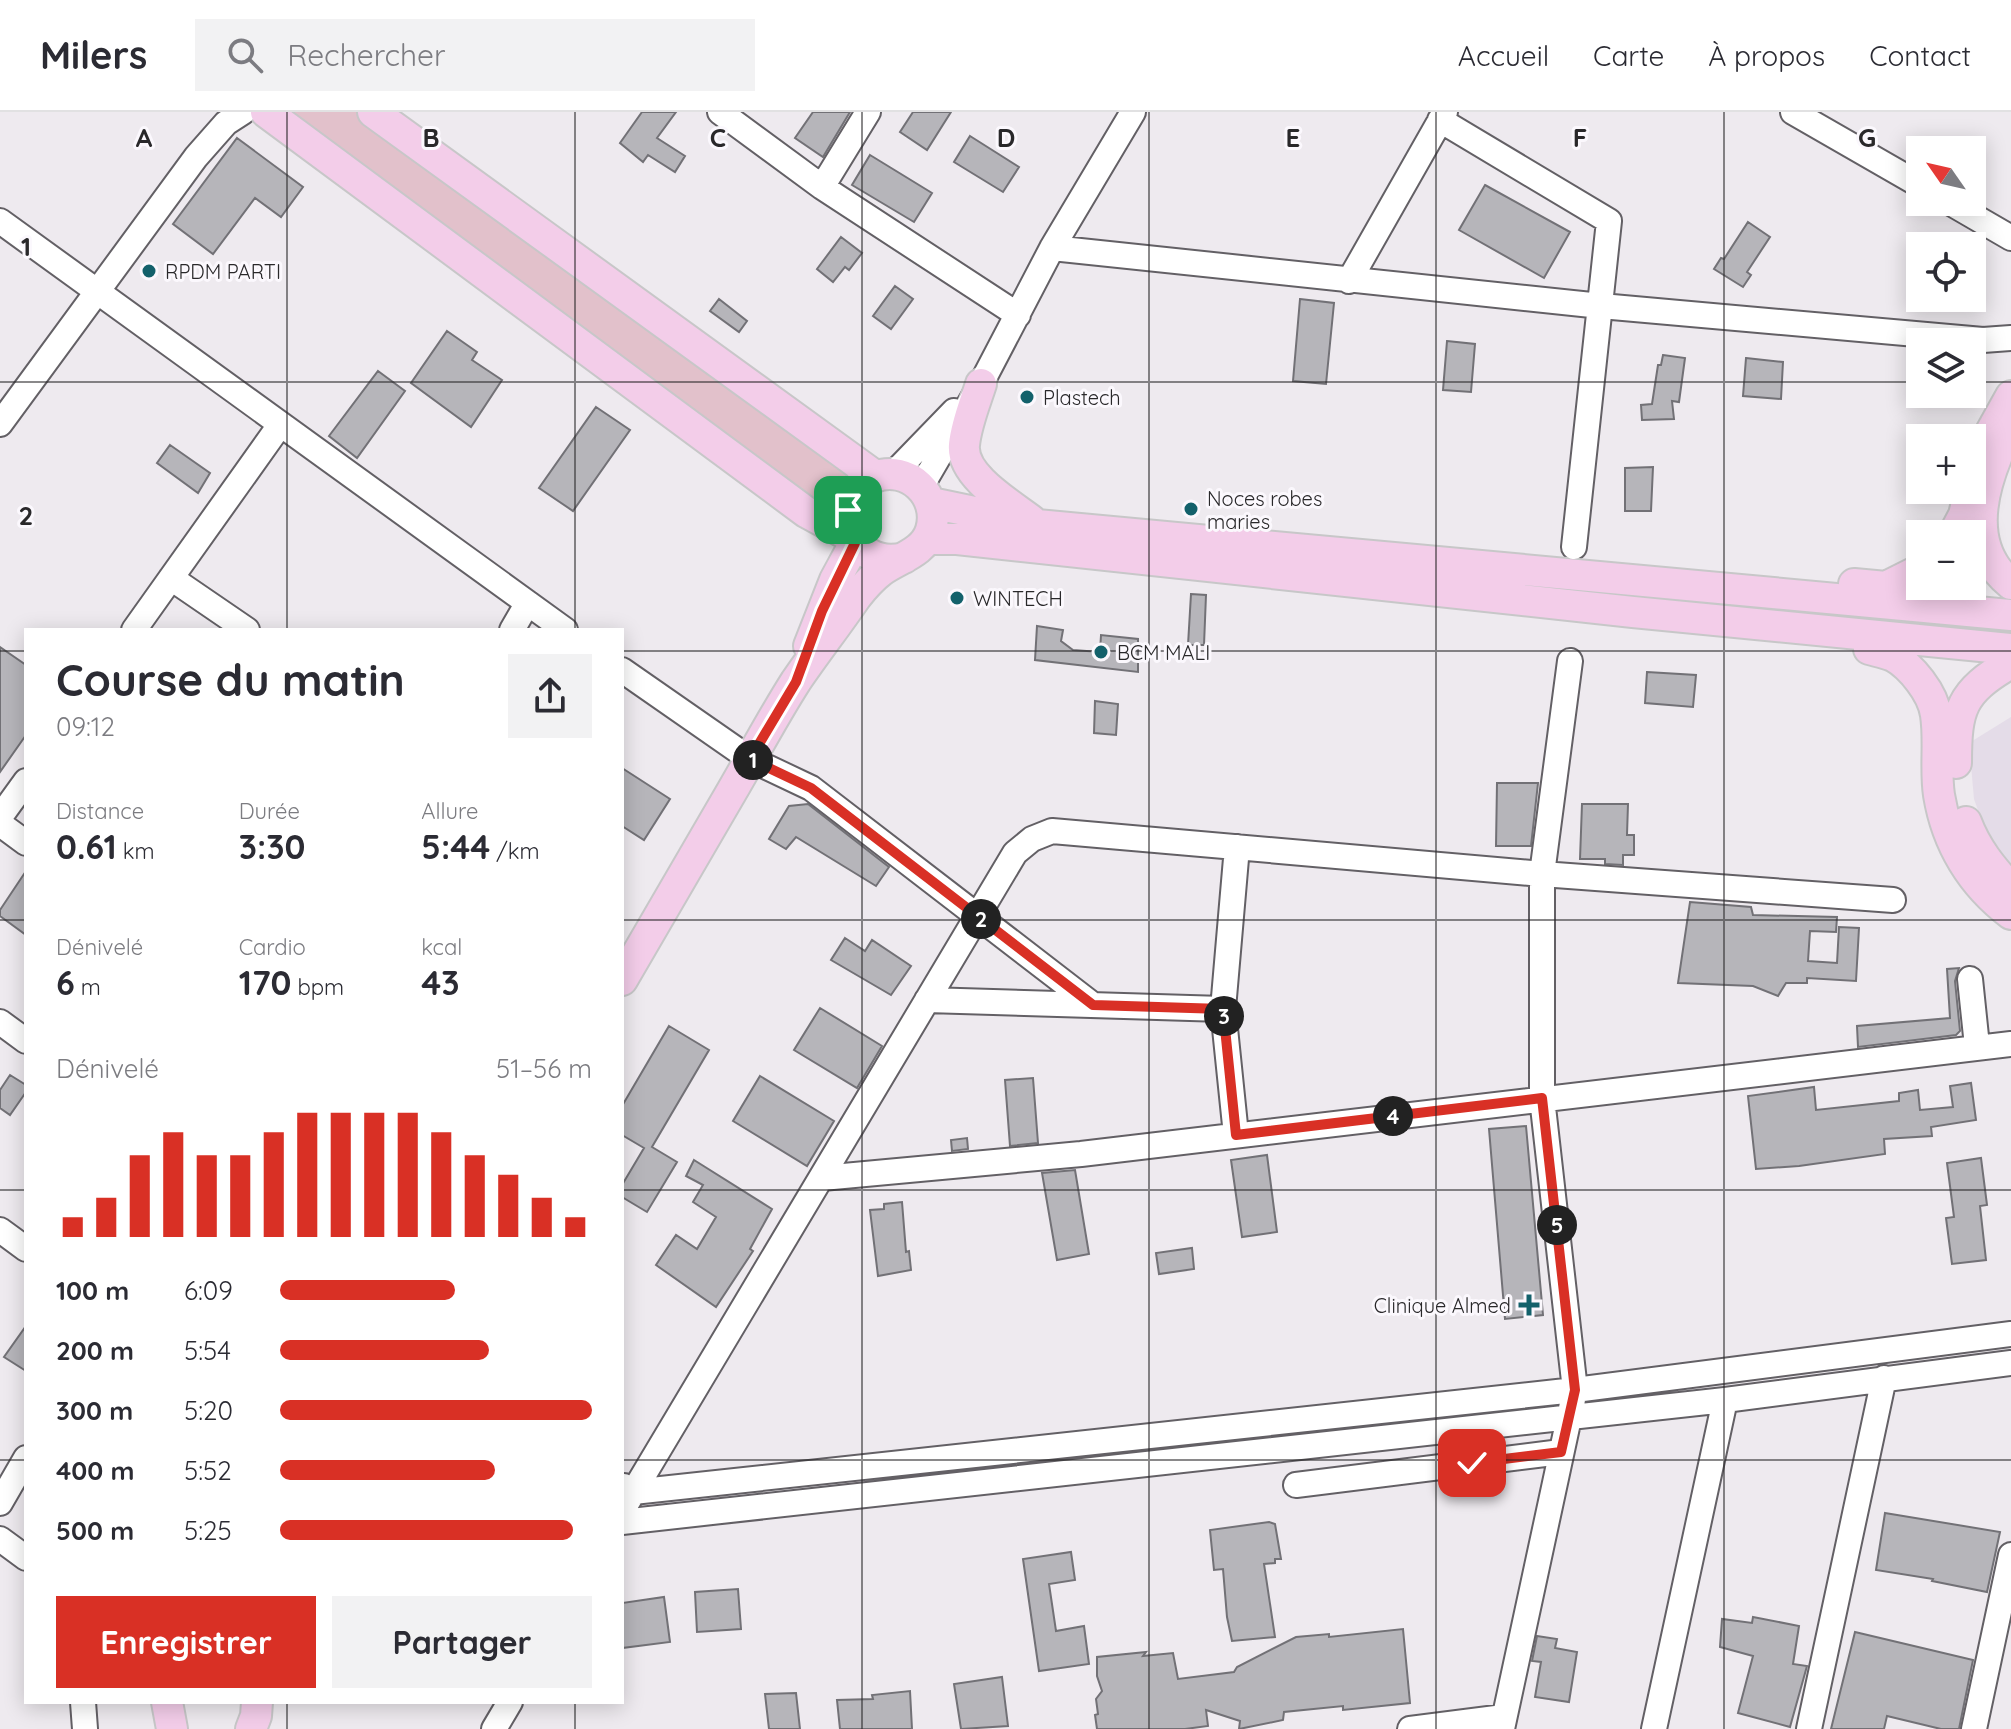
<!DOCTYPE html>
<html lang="fr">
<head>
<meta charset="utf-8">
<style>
  :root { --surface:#fff; --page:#f2f2f3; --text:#2b2b33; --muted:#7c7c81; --line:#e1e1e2; --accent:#d93025 }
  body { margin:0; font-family:Quicksand,sans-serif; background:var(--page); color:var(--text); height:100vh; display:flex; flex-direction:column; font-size:30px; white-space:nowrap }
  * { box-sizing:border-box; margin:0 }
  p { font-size:26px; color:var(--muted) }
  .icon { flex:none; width:44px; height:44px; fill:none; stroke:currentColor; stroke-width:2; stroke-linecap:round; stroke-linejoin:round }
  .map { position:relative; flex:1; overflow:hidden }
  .details { position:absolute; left:24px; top:516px; width:600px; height:1076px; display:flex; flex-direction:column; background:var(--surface); border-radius:0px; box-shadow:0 4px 20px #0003 }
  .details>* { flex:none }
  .needle { width:52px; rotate:304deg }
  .controls { position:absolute; left:1906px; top:24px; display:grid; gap:16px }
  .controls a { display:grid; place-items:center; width:80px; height:80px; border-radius:0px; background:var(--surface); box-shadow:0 4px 20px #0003; font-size:40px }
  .pin { position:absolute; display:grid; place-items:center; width:68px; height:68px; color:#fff; margin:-34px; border-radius:16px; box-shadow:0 4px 12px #0006 }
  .km { position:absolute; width:40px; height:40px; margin:-20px; border-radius:50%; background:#222; color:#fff; font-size:22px; line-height:40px; text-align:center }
  .round { display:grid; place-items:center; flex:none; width:84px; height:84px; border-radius:0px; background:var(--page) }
  .overview { display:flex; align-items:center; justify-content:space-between; height:136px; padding:0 32px }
  h1 { font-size:44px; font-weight:700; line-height:60px }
  .figures { display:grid; grid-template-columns:repeat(3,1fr); gap:12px; height:136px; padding:8px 32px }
  .figures div { display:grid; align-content:center }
  .figures b { font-size:34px; font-weight:700 }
  .figures small { font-size:22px; font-weight:400 }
  .figures p { font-size:22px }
  .chart { height:224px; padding:16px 32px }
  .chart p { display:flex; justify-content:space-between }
  .chart svg { width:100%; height:144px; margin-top:8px; stroke:var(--accent); stroke-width:6 }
  .action { display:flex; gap:16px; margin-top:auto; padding:16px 32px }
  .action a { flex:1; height:92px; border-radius:0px; background:var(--accent); color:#fff; font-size:32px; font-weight:700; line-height:92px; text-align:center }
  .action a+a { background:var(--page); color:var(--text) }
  ul { padding:0 32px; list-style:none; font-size:26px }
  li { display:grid; grid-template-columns:128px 96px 1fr; align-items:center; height:60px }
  li i { height:20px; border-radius:10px; background:var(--accent) }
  header { display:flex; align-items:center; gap:48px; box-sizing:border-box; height:112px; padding:0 40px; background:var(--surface); border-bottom:2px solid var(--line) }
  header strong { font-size:38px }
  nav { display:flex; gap:44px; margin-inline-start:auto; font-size:28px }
  .search { width:560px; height:72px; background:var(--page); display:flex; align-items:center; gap:20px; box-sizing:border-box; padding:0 28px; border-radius:0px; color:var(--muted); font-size:30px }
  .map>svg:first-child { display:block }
</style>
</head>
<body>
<header>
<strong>Milers</strong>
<div class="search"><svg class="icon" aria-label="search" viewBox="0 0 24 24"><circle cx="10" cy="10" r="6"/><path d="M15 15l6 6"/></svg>Rechercher</div>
<nav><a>Accueil</a><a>Carte</a><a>À propos</a><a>Contact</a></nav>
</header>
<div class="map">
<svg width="2011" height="1617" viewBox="0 0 2011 1617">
  <rect width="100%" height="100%" fill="#eeeaef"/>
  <path fill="#e4dce8" d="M2011,605v150l-23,-29 -14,-39 -5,-56z"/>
  <path fill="#e2c1cb" d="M289,0h70l492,365 -18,42z"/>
  <path fill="#b6b5ba" stroke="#727176" stroke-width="2" d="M642,0h34l-19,26 28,18 -10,16 -27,-17 -5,7 -23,-19z
    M813,0h37l-27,45 -28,-19z
    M913,0h38l-24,38 -27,-18z
    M970,24l49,31 -16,25 -49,-30z
    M237,26l66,49 -22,30 -26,-19 -42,56 -40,-30z
    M870,43l62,38 -18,29 -62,-37z
    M1485,73l85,47 -26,46 -85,-48z
    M1748,110l22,15 -23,35 4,3 -8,12 -29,-18 7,-11 3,1z
    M841,125l21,16 -13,17 -4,-3 -12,15 -16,-13z
    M895,174l18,13 -22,30 -18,-13z
    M719,187l28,22 -8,11 -29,-21z
    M1300,187l34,4 -8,81 -33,-3z
    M447,219l30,21 -5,8 30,20 -31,47 -60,-44z
    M1447,229l28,3 -4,48 -28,-2z
    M1663,243l22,3 -6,44 -7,-1 2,18 -32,1 -1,-15 11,-1 6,-39h3z
    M1746,246l37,4 -2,37 -38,-3z
    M378,259l27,20 -48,67 -28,-22z
    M596,295l34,23 -57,81 -34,-23z
    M170,333l40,28 -12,20 -41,-30z
    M1653,355l-2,44h-26v-43z
    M1191,482l15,1 -2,50h-16z
    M1037,514l26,4 -2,11 12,9 27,2 1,-17 37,4v33l-103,-12z
    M0,535l26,18v70l-26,37z
    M1647,560l49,3 -3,32 -48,-4z
    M1095,589l23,3 -2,31 -22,-2z
    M622,656l48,31 -26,41 -22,-14z
    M1497,671h41l-7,63h-35z
    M808,692l81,63 -13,19 -80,-49 -10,12 -17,-10 20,-33z
    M1582,692h46l-1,31h7v20h-11v10l-18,-1v-5h-25z
    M26,759v64l-26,-19v-6z
    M1690,790l61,5 2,8 84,2 -1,15 -26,-1 -2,30 29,2 2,-36 20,1 -3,53 -49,-3v5h-21l-8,13 -25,-10 -75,-3z
    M845,826l20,13 7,-11 39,26 -20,29 -60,-35z
    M1959,856l-4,13 5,50 -4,4 -98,12 -1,-21 93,-8 -3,-49z
    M820,896l62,38 -25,42 -63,-38z
    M669,914l40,24 -57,97 25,15 -30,50 -25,-15v-12l22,-37 -22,-13v-29z
    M10,963l16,10v7l-16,23 -10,-7v-18z
    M760,964l74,45 -27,45 -74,-45z
    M1033,966l5,65 -28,3 -5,-66z
    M1971,971l5,37 -45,7 1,9 -48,3 1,15 -86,12 -43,3 -8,-73 66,-9 2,23 83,-9v-8l19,-3 2,20 33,-3 -3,-21z
    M1526,1014l17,189 -38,4 -16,-190z
    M967,1026l1,11 -16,2 -1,-11z
    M1267,1043l10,77 -35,5 -11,-77z
    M1981,1046l6,47 -7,1 6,54 -34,4 -6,-46 8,-1 -7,-54z
    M694,1048l78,49 -22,40 3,2 -37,56 -60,-42 20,-30 21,14 19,-32 -23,-15 10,-17 -17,-9z
    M1075,1058l14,84 -32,6 -15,-87z
    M902,1090l4,50 3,-1 2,19 -33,6 -8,-66 14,-1v-5z
    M1192,1136l2,21 -35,5 -3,-21z
    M26,1214v45l-22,-14z
    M1885,1401l115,19 -13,60 -55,-11 1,-2 -57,-9z
    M1269,1410l6,2 6,35h-6v4l-11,1 11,73 -43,4 -5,-24 -4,-48 -9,1 -4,-40z
    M1071,1440l4,28 -26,4 7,47 28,-5 5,38 -50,7 -16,-112z
    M738,1477l3,40 -44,3 -2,-40z
    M664,1485l6,45 -48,6v-45z
    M1753,1505l46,9 -6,38 14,2 -17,61 -52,-14 15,-57 -33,-9 2,-28 30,4z
    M1403,1517l7,74 -67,7v-4l-59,6 -1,8 -44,9 1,-8 -34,-11 2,16 -23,3h-88l-2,-14 3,-1 -2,-15 6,-8 -5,-15v-19l49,-5 -3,4 30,-3 5,26 56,-7 3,-5 59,-30 33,-3v3z
    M1855,1520l118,28 -14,69h-18l-54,-13 -3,13h-53z
    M1537,1524l20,3 -2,9 22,4 -8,50 -34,-5 6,-35 -9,-1z
    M1002,1565l6,49 -47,3 -7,-45z
    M910,1579l2,38h-72l-3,-29 36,-1 -1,-4z
    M796,1581l4,36h-31l-4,-35z"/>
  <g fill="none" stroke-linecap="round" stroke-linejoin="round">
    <defs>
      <path id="minor" d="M720,0l102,75 196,128
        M1793,0l127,73
        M1440,8l169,101 -35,326
        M822,75l46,-75
        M1949,90l62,36
        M0,109l565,409
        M1052,136l549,58 382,34 28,-2
        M1349,169l96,-169
        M0,312l196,-267 30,-34 17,-11
        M893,362l61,-63
        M921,375l60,-103 71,-136 81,-136
        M171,466l76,52
        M134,518l146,-205
        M512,518l15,-26
        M622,558l128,89 61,29 282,217
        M0,705l26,-36
        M0,712l26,19
        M1970,867l7,67
        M927,888l296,9
        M0,910l26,19
        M1236,1023l-13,-126 14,-162
        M822,1066l259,-24 930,-110
        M0,1118l26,19
        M1296,1373l265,-33
        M624,1374l9,6 942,-102 436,-56
        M0,1391l26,-45
        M622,1399l393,-658 17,-14 20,-8 490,43 351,26
        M622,1410l1103,-122 286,-37
        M0,1427l26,19
        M83,1590l2,27
        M494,1617l16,-27
        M1410,1617l94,-12
        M1502,1617l73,-339 -33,-292v-224l28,-213
        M1654,1617l71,-329
        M1809,1617l75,-351
        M1974,1617l37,-174"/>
      <path id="major" d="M266,0l540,400 46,25
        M373,0l502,364
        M981,272c-6,19 -15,40 -17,61 -3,31 46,59 68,76
        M2011,313c-25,49 -51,118 0,159
        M1987,327l24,-43
        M931,391l106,22 974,90
        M1954,422l10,-19 6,-25
        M927,427h30l676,73 378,37
        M1854,472l32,3 34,-17
        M809,534l26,-66 20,-37
        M1869,537c7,2 17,4 24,7 18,10 40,37 43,59 4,26 -1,54 3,80 8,49 33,90 72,119
        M1956,651c0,-54 5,-71 53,-99
        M1966,710c10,27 26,46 45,67
        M622,868c37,-63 73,-126 110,-189 21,-36 41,-74 64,-110 19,-28 41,-56 60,-84 7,-9 16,-19 25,-26 18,-13 43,-18 50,-41 10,-34 -23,-66 -57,-53 -50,19 -25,95 30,81
        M167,1590l5,27
        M251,1617l5,-13 1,-14"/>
    </defs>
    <use href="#minor" stroke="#636065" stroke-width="28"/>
    <use href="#major" stroke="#c7c7c8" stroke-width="34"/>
    <use href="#minor" stroke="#fff" stroke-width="24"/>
    <use href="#major" stroke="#f3cde9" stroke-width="30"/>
  </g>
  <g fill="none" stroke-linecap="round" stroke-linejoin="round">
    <defs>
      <path id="route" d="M848,398v18l7,15 -33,68 -26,71 -46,77 61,29 282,217 130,4 13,126 306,-37 33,292 -14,62 -89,11"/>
    </defs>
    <use href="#route" stroke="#fff" stroke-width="16"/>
    <use href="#route" stroke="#d93025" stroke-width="10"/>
  </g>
  <path fill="none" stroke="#29282a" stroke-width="2" stroke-opacity="0.55" d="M287,0v518M575,0v518M862,0v1617M1149,0v1617M1436,0v1617M1724,0v1617M0,270h1920M1972,270h39M0,539h26M622,539h1389M0,808h26M622,808h1389M0,1078h26M622,1078h1389M0,1348h26M622,1348h1389M287,1590v27M575,1590v27"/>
  <g fill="#13616b" stroke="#fbf8fd" stroke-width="3">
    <circle cx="149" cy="159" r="8"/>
    <circle cx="1027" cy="285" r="8"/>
    <circle cx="1191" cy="397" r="8"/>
    <circle cx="957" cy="486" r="8"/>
    <circle cx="1101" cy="540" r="8"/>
    <path d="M1525 1181h8v8h8v8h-8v8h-8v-8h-8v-8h8z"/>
  </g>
  <g text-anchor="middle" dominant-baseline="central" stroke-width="6" stroke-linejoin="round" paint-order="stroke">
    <g font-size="20" fill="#29282a" stroke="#fbf8fd" text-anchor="start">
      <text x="165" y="159">RPDM PARTI</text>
      <text x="1043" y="285">Plastech</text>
      <text x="1207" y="386">Noces robes<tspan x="1207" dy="23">maries</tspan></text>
      <text x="973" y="486">WINTECH</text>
      <text x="1117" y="540">BCM MALI</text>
      <text x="1511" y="1193" text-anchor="end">Clinique Almed</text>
    </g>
  </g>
  <g font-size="26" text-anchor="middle" font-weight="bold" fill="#29282a" stroke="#fbf8fd" stroke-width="6" stroke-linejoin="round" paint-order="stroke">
    <text x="144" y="35">A</text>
    <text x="431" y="35">B</text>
    <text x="718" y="35">C</text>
    <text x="1006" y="35">D</text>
    <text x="1293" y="35">E</text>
    <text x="1580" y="35">F</text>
    <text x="1867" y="35">G</text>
    <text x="26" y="144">1</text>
    <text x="26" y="413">2</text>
  </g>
</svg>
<div class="controls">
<a><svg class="needle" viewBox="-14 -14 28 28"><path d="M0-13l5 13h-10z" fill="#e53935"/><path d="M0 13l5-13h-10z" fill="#7c7c81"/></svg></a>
<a><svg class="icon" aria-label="locate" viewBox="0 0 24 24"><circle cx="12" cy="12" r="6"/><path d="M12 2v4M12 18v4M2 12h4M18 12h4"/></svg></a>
<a><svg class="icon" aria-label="layers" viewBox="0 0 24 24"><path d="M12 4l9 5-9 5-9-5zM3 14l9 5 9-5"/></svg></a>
<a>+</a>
<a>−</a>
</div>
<div class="pin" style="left:848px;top:398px;background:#1e9e55"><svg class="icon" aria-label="arrive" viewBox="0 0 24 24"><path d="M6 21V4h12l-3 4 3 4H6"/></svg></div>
<div class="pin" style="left:1472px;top:1351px;background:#d93025"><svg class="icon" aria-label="check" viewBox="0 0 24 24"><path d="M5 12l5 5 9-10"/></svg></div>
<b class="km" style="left:753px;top:648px">1</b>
<b class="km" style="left:981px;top:807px">2</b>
<b class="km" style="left:1224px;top:904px">3</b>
<b class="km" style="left:1393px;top:1004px">4</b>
<b class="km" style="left:1557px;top:1113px">5</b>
<section class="details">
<div class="overview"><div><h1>Course du matin</h1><p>09:12</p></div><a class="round"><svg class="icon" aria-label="share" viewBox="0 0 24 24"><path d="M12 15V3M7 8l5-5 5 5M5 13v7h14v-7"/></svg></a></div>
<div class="figures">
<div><p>Distance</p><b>0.61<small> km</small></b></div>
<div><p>Durée</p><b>3:30</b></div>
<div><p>Allure</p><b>5:44<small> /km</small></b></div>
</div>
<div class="figures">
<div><p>Dénivelé</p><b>6<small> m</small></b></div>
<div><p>Cardio</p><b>170<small> bpm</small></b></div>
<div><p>kcal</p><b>43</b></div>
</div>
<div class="chart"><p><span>Dénivelé</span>51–56 m</p>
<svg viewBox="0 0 160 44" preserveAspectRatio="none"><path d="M5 44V38M15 44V32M25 44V19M35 44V12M45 44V19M55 44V19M65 44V12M75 44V6M85 44V6M95 44V6M105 44V6M115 44V12M125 44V19M135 44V25M145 44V32M155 44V38"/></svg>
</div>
<ul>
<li><b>100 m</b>6:09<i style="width:56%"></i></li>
<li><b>200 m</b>5:54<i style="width:67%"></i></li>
<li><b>300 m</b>5:20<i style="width:100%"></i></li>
<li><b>400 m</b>5:52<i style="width:69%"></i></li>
<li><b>500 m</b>5:25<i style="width:94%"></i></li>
</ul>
<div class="action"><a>Enregistrer</a><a>Partager</a></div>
</section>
</div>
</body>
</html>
